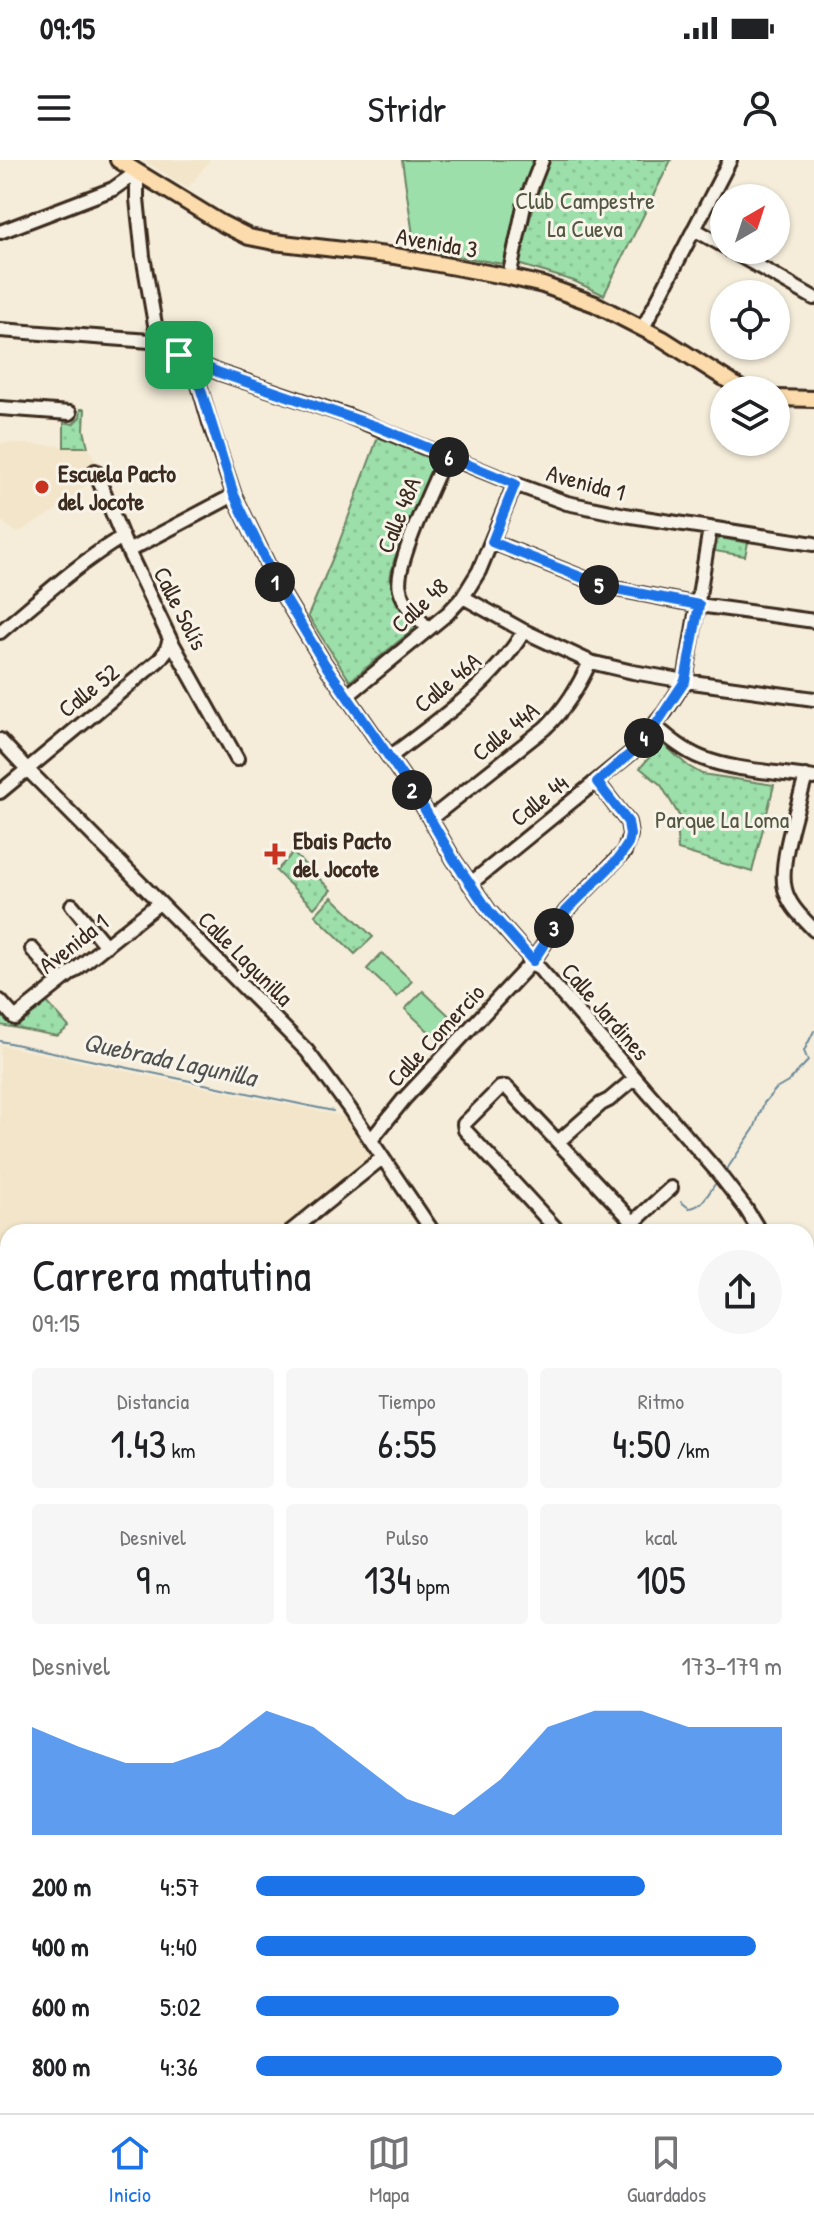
<!DOCTYPE html>
<html lang="es">
<head>
<meta charset="utf-8">
<style>
  :root { --surface:#fff; --page:#f6f6f6; --text:#202124; --muted:#757577; --line:#e0e0e0; --accent:#1a73e8 }
  body { margin:0; font-family:"Patrick Hand",sans-serif; background:var(--page); color:var(--text); height:100vh; display:flex; flex-direction:column; font-size:30px; white-space:nowrap }
  * { box-sizing:border-box; margin:0 }
  p { font-size:26px; color:var(--muted) }
  .icon { flex:none; width:44px; height:44px; fill:none; stroke:currentColor; stroke-width:2; stroke-linecap:round; stroke-linejoin:round }
  .map { position:relative; flex:1; overflow:hidden }
  .side { position:absolute; left:0px; top:1064px; width:814px; height:890px; display:flex; flex-direction:column; background:var(--surface); border-radius:24px 24px 0 0; box-shadow:0 2px 6px #0004 }
  .side>* { flex:none }
  .needle { width:52px; rotate:39deg }
  .tools { position:absolute; left:710px; top:24px; display:grid; gap:16px }
  .tools a { display:grid; place-items:center; width:80px; height:80px; border-radius:50%; background:var(--surface); box-shadow:0 2px 6px #0004; font-size:40px }
  .pin { position:absolute; display:grid; place-items:center; width:68px; height:68px; color:#fff; margin:-34px; border-radius:16px; box-shadow:0 4px 12px #0006 }
  .km { position:absolute; width:40px; height:40px; margin:-20px; border-radius:50%; background:#222; color:#fff; font-size:22px; line-height:40px; text-align:center }
  .round { display:grid; place-items:center; flex:none; width:84px; height:84px; border-radius:42px; background:var(--page) }
  .head { display:flex; align-items:center; justify-content:space-between; height:136px; padding:0 32px }
  h1 { font-size:44px; font-weight:600; line-height:60px }
  .stats { display:grid; grid-template-columns:repeat(3,1fr); gap:12px; height:136px; padding:8px 32px }
  .stats div { display:grid; align-content:center; border-radius:8px; background:var(--page); text-align:center }
  .stats b { font-size:40px; font-weight:600 }
  .stats small { font-size:22px; font-weight:400 }
  .stats p { font-size:22px }
  .chart { height:224px; padding:16px 32px }
  .chart p { display:flex; justify-content:space-between }
  .chart svg { width:100%; height:144px; margin-top:8px; fill:var(--accent); opacity:.7 }
  ul { padding:0 32px; list-style:none; font-size:26px }
  li { display:grid; grid-template-columns:128px 96px 1fr; align-items:center; height:60px }
  li i { height:20px; border-radius:10px; background:var(--accent) }
  .status { display:flex; justify-content:space-between; align-items:center; height:56px; padding:0 40px; background:var(--surface); direction:ltr }
  .status svg { height:22px; fill:currentColor }
  header { display:flex; justify-content:space-between; align-items:center; height:104px; padding:0 32px; background:var(--surface); font-size:36px; font-weight:600 }
  .tab-bar { display:flex; justify-content:space-around; align-items:center; height:112px; border-top:2px solid var(--line); background:var(--surface); font-size:22px; color:var(--muted) }
  .tab-bar a { display:grid; justify-items:center; gap:4px }
  .tab-bar .current { color:var(--accent) }
  .map>svg:first-child { display:block }
</style>
</head>
<body>
<div class="status"><b>09:15</b><svg viewBox="0 0 49 12"><path d="M0 12V9h3v3zM5 12V6h3v6zM10 12V3h3v9zM15 12V0h3v12zM26 1h20v11H26zM47 4h2v5h-2z"/></svg></div>
<header><svg class="icon" aria-label="menu" viewBox="0 0 24 24"><path d="M4 6h16M4 12h16M4 18h16"/></svg>Stridr<svg class="icon" aria-label="person" viewBox="0 0 24 24"><circle cx="12" cy="8" r="4"/><path d="M4 21q1-7 8-7t8 7"/></svg></header>
<div class="map">
<svg width="814" height="1953" viewBox="0 0 814 1953">
  <defs>
    <pattern id="park-dots" width="8" height="8" patternUnits="userSpaceOnUse" patternTransform="scale(2)"><rect width="8" height="8" fill="#9cdfaa"/><path d="M2 2h.1M6 6h.1" fill="none" stroke="#87c092" stroke-width="1.8" stroke-linecap="round"/></pattern>
  </defs>
  <rect width="100%" height="100%" fill="#f5edda"/>
  <filter id="ink" filterUnits="userSpaceOnUse"><feTurbulence type="fractalNoise" baseFrequency=".0125" numOctaves="2"/><feDisplacementMap in="SourceGraphic" scale="16" xChannelSelector="R" yChannelSelector="G"/><feConvolveMatrix kernelMatrix="1 2 1 2 8 2 1 2 1" color-interpolation-filters="sRGB"/></filter>
  <g filter="url(#ink)">
    <path fill="#f3e5c9" d="M143,0h67l-22,28z
      M0,283l88,4 8,14 -12,6 6,15 -37,30 -36,21 -17,-13z
      M0,885l347,72 27,40 -94,75h-272v229l-8,6z
      M814,1537v202l-8,11v-206z
      M806,1803l8,7 -1,143h-770l5,-7h758z"/>
    <path fill="#9cdfaa" stroke="#6c8464" stroke-width="2" d="M402,0h134l-17,39 -16,65 -88,-15z
      M382,793l30,28 -15,16 -30,-28z
      M423,831l34,32 -17,19 -35,-33z"/>
    <path fill="url(#park-dots)" stroke="#6c8464" stroke-width="2" d="M548,0h123l-67,135 -30,-14 -53,-16 -4,-4z
      M81,249h4l-1,21 4,17h-24v-25l9,2 7,-7z
      M378,277l58,24 -42,99 -4,18 4,19 21,31 -65,53 -42,-65 29,-68z
      M720,378l28,5 -3,13 -30,-5 2,-10z
      M662,583l26,23 14,8 72,11 -22,87 -74,-22 -2,-28 4,-5 -19,-32 -21,-17z
      M293,693l38,37 -17,18 -38,-37z
      M332,737l41,40 -18,17 -40,-39z
      M46,841l23,26 -12,9 -57,-11v-19l16,19z"/>
    <g fill="none" stroke-linecap="round" stroke-linejoin="round">
      <path stroke="#6a8898" stroke-width="2" d="M0,881l333,70
        M725,1012l29,-43 10,-26 12,-14 12,-7 20,-21 -4,-10 10,-20
        M681,1042l8,6c14,-1 19,-15 27,-25"/>
      <defs>
        <path id="minor" d="M137,12v27l6,57 13,74 8,12 22,18 10,14 14,49 24,72 45,93 45,75 97,140 33,57 35,51 226,258 31,40 14,23
          M694,69l30,17
          M0,72l113,-43 24,-17
          M730,90l84,48
          M509,117l15,-71 18,-46
          M643,168l87,-168
          M0,170l164,12
          M187,199l33,14 128,43 167,68 52,19 58,12 189,29
          M0,248l70,5
          M95,311l33,80 42,88 67,120
          M492,382l114,45 93,18 115,16
          M128,391l106,-56
          M463,437l61,34 66,31 43,10 52,9 129,18
          M428,469c-10,-12 -24,-24 -28,-40 -7,-22 35,-107 46,-134
          M0,472c40,-33 77,-68 122,-95
          M347,536l101,-83 15,-16 16,-26 36,-87
          M655,566c14,12 29,25 47,32 32,13 78,14 112,20
          M0,580l27,29 280,282 42,57 84,124
          M390,597c49,-38 102,-72 134,-126
          M806,616c-7,27 -28,87 -21,113 4,17 18,29 29,41
          M0,632l159,-132 7,-9 4,-12
          M430,659l115,-91c21,-20 33,-41 45,-66
          M470,724l161,-131 34,-41 20,-31 25,-153
          M72,745l34,41
          M32,789l28,33
          M0,841l15,17 144,-115
          M371,980l33,-41 129,-138 33,-50 58,-59 6,-17 -2,-13 -31,-40
          M558,982l43,-38 8,-4 26,-22
          M290,1072l92,-74
          M559,1072l-94,-102 -1,-6 36,-36 6,-1 3,3 124,132
          M623,1072l48,-44
          M806,1197l8,14
          M806,1294l8,-1
          M0,1314l8,-6
          M806,1511l8,10
          M32,1953l5,-7"/>
        <path id="major" d="M118,0l103,63 28,14 25,5 121,14 114,21 34,8 52,19 68,35 80,51
          M776,238l38,1"/>
      </defs>
      <use href="#minor" stroke="#3b2a1e" stroke-width="18"/>
      <use href="#major" stroke="#3b2a1e" stroke-width="20"/>
      <use href="#minor" stroke="#f7f3e8" stroke-width="12"/>
      <use href="#major" stroke="#fcdcac" stroke-width="14"/>
    </g>
  </g>
  <g fill="none" stroke-linecap="round" stroke-linejoin="round" filter="url(#ink)">
    <defs>
      <path id="route" d="M179,195l41,18 158,54 137,57 -23,58 114,45 93,18 -14,76 -30,45 -24,27 -34,29 31,40 2,13 -2,9 -10,15 -52,52 -33,50 -44,-50 -35,-51 -33,-57 -97,-140 -45,-75 -45,-93 -38,-121 -5,-8z"/>
    </defs>
    <use href="#route" stroke="#fff" stroke-width="16"/>
    <use href="#route" stroke="#1a73e8" stroke-width="10"/>
  </g>
  <g fill="#c8321e" stroke="#f7f3e8" stroke-width="3">
    <circle cx="42" cy="327" r="8"/>
    <path d="M271 682h8v8h8v8h-8v8h-8v-8h-8v-8h8z"/>
  </g>
  <g text-anchor="middle" dominant-baseline="central" stroke-width="6" stroke-linejoin="round" paint-order="stroke">
    <g font-size="24" fill="#535741" stroke="#f7f3e8">
      <text x="585" y="40">Club Campestre<tspan x="585" dy="28">La Cueva</tspan></text>
      <text x="722" y="659">Parque La Loma</text>
    </g>
    <g font-size="24" fill="#3b2a1e" stroke="#f7f3e8">
      <text transform="translate(437 82) rotate(10)">Avenida 3</text>
      <text transform="translate(586 322) rotate(15)">Avenida 1</text>
      <text transform="translate(398 355) rotate(-68)">Calle 48A</text>
      <text transform="translate(419 445) rotate(-43)">Calle 48</text>
      <text transform="translate(181 448) rotate(63)">Calle Solís</text>
      <text transform="translate(447 522) rotate(-40)">Calle 46A</text>
      <text transform="translate(88 530) rotate(-39)">Calle 52</text>
      <text transform="translate(505 571) rotate(-39)">Calle 44A</text>
      <text transform="translate(539 640) rotate(-39)">Calle 44</text>
      <text transform="translate(73 783) rotate(-38)">Avenida 1</text>
      <text transform="translate(246 798) rotate(45)">Calle Lagunilla</text>
      <text transform="translate(606 851) rotate(49)">Calle Jardines</text>
      <text transform="translate(435 875) rotate(-47)">Calle Comercio</text>
    </g>
    <g font-size="24" font-weight="bold" fill="#3b2a1e" stroke="#f7f3e8" text-anchor="start">
      <text x="58" y="313">Escuela Pacto<tspan x="58" dy="28">del Jocote</tspan></text>
      <text x="293" y="680">Ebais Pacto<tspan x="293" dy="28">del Jocote</tspan></text>
    </g>
    <g font-size="26" font-style="italic" fill="#4f5151" stroke="#f7f3e8">
      <text transform="translate(170 899) rotate(12)">Quebrada Lagunilla</text>
    </g>
  </g>
</svg>
<div class="tools">
<a><svg class="needle" viewBox="-14 -14 28 28"><path d="M0-13l5 13h-10z" fill="#e53935"/><path d="M0 13l5-13h-10z" fill="#757577"/></svg></a>
<a><svg class="icon" aria-label="locate" viewBox="0 0 24 24"><circle cx="12" cy="12" r="6"/><path d="M12 2v4M12 18v4M2 12h4M18 12h4"/></svg></a>
<a><svg class="icon" aria-label="layers" viewBox="0 0 24 24"><path d="M12 4l9 5-9 5-9-5zM3 14l9 5 9-5"/></svg></a>
</div>
<div class="pin" style="left:179px;top:195px;background:#1e9e55"><svg class="icon" aria-label="arrive" viewBox="0 0 24 24"><path d="M6 21V4h12l-3 4 3 4H6"/></svg></div>
<b class="km" style="left:275px;top:422px">1</b>
<b class="km" style="left:412px;top:630px">2</b>
<b class="km" style="left:554px;top:768px">3</b>
<b class="km" style="left:644px;top:578px">4</b>
<b class="km" style="left:599px;top:425px">5</b>
<b class="km" style="left:449px;top:297px">6</b>
<section class="side">
<div class="head"><div><h1>Carrera matutina</h1><p>09:15</p></div><a class="round"><svg class="icon" aria-label="share" viewBox="0 0 24 24"><path d="M12 15V3M7 8l5-5 5 5M5 13v7h14v-7"/></svg></a></div>
<div class="stats">
<div><p>Distancia</p><b>1.43<small> km</small></b></div>
<div><p>Tiempo</p><b>6:55</b></div>
<div><p>Ritmo</p><b>4:50<small> /km</small></b></div>
</div>
<div class="stats">
<div><p>Desnivel</p><b>9<small> m</small></b></div>
<div><p>Pulso</p><b>134<small> bpm</small></b></div>
<div><p>kcal</p><b>105</b></div>
</div>
<div class="chart"><p><span>Desnivel</span>173–179 m</p>
<svg viewBox="0 0 160 44" preserveAspectRatio="none"><path d="M0 44V11L10 17L20 22L30 22L40 17L50 6L60 11L70 22L80 33L90 38L100 27L110 11L120 6L130 6L140 11L150 11L160 11V44z"/></svg>
</div>
<ul>
<li><b>200 m</b>4:57<i style="width:74%"></i></li>
<li><b>400 m</b>4:40<i style="width:95%"></i></li>
<li><b>600 m</b>5:02<i style="width:69%"></i></li>
<li><b>800 m</b>4:36<i style="width:100%"></i></li>
</ul>
</section>
</div>
<nav class="tab-bar">
<a class="current"><svg class="icon" aria-label="home" viewBox="0 0 24 24"><path d="M3 11l9-7 9 7M6 9v11h12V9"/></svg>Inicio</a>
<a><svg class="icon" aria-label="map" viewBox="0 0 24 24"><path d="M3 6l6-2 6 2 6-2v14l-6 2-6-2-6 2zM9 4v14M15 6v14"/></svg>Mapa</a>
<a><svg class="icon" aria-label="saved" viewBox="0 0 24 24"><path d="M7 4h10v16l-5-4-5 4z"/></svg>Guardados</a>
</nav>
</body>
</html>
